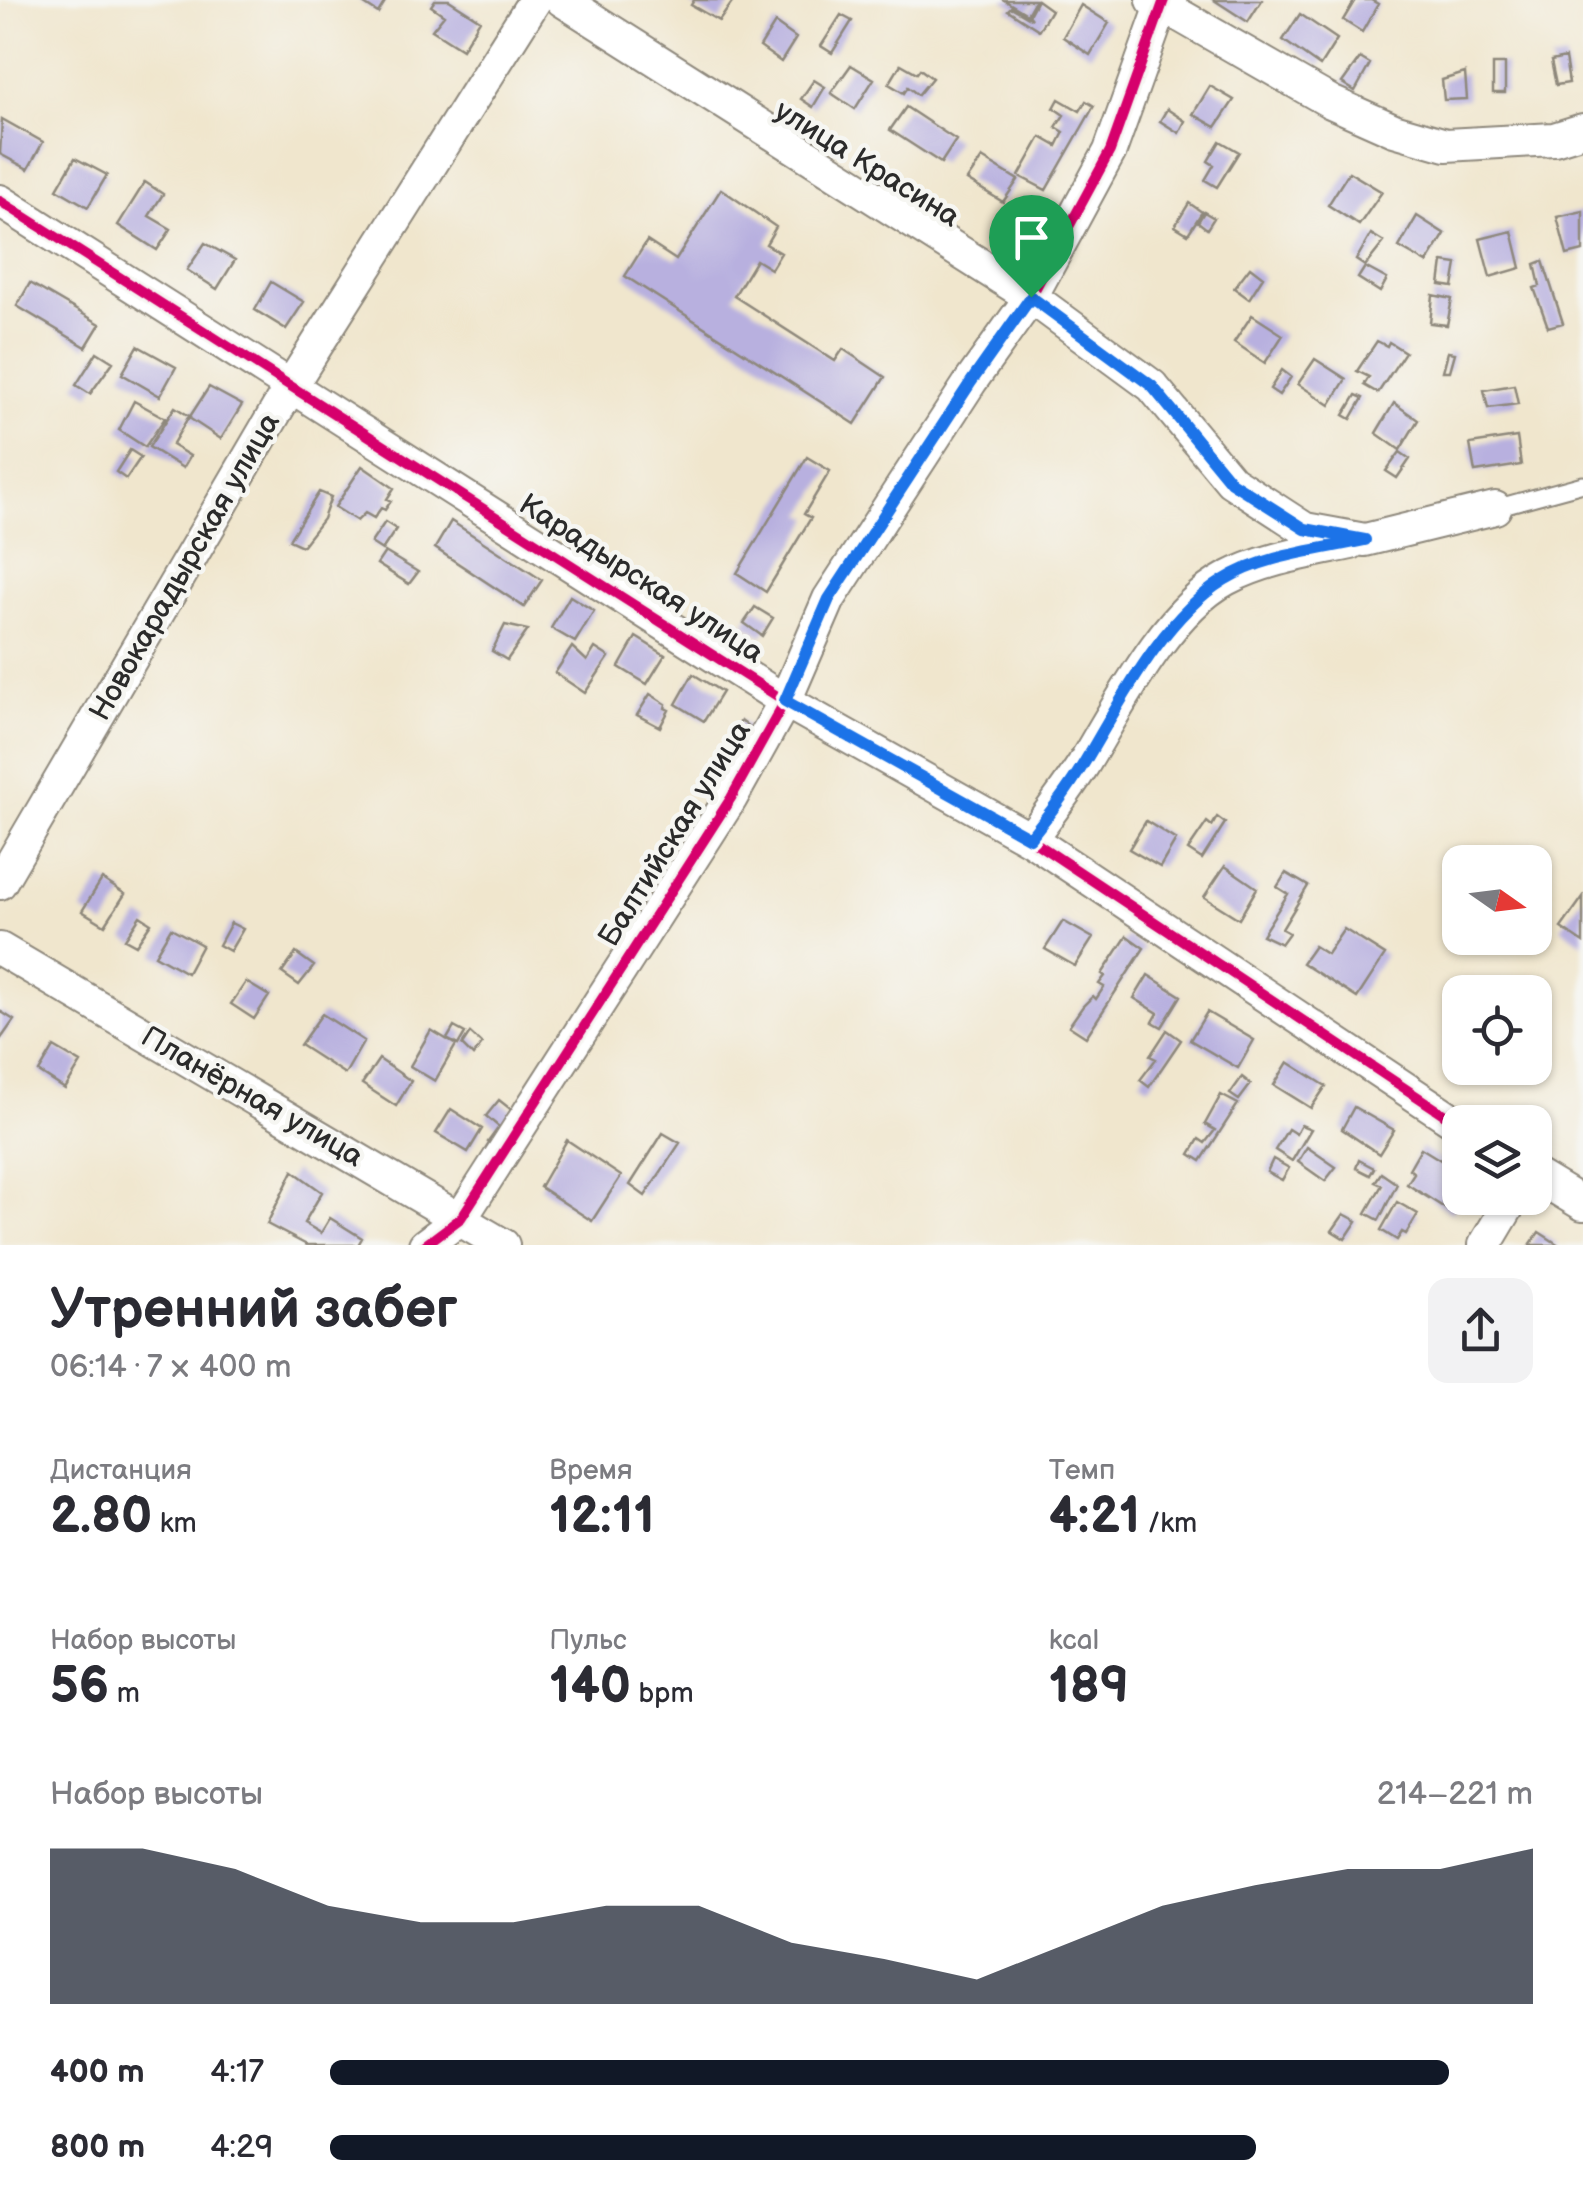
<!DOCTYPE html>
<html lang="ru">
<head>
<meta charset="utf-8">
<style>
  :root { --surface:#fff; --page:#f2f2f3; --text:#2b2b33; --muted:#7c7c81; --accent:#111827 }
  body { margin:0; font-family:"Balsamiq Sans",sans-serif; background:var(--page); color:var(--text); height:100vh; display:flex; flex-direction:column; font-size:38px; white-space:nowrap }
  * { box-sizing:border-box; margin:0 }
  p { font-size:32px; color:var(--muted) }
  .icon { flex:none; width:55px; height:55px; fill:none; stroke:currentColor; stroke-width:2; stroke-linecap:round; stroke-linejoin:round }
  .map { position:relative; height:1245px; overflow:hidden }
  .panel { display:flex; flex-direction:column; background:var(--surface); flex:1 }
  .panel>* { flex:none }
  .needle { width:65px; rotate:104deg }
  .tools { position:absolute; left:1442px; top:845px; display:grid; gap:20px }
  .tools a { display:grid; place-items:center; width:110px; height:110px; border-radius:20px; background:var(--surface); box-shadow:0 2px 8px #0004; font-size:50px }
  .pin { position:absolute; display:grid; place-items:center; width:85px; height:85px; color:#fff; margin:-102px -42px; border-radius:50% 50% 50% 0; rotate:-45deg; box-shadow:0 0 10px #0007 }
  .pin .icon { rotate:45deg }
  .round { display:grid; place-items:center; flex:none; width:105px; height:105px; border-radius:20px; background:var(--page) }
  .overview { display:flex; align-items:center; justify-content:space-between; height:170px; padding:0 50px }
  h1 { font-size:55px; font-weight:800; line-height:75px }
  .metrics { display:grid; grid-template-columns:repeat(3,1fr); gap:15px; height:170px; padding:10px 50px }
  .metrics div { display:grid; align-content:center }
  .metrics b { font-size:50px; font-weight:800 }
  .metrics small { font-size:28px; font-weight:400 }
  .metrics p { font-size:28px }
  .chart { height:280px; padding:20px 50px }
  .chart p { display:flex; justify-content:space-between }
  .chart svg { width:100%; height:180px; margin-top:10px; fill:var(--accent); opacity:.7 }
  ul { padding:0 50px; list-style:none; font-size:32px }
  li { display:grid; grid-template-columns:160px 120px 1fr; align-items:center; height:75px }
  li i { height:25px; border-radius:12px; background:var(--accent) }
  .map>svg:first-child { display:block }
</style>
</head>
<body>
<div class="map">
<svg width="1583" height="1245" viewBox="0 0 1583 1245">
  <rect width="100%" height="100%" fill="#f6f6f2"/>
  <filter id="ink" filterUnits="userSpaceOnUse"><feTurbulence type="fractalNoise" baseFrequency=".01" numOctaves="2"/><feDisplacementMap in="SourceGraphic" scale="20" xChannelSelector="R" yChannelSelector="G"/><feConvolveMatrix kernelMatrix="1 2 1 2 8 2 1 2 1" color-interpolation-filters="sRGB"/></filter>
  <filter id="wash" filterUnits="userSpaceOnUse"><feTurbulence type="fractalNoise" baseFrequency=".0048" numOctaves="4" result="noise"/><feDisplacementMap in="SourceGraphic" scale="40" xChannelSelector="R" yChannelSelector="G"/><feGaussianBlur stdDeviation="2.25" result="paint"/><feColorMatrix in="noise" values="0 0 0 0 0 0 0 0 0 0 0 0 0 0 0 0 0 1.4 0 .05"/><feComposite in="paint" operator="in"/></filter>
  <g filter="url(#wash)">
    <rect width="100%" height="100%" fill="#f0e6cd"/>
    <g id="blocks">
      <path fill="#b8b0df" d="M358,0h28l-8,13z
        M435,0h14l31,20 -18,29 -30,-19 12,-15 -13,-9z
        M694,0h40l-15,21 -28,-16z
        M1004,0h31l-8,14z
        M1037,0l14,10 -12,20 -31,-20 3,-3 21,12 -3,-4z
        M1214,0h48l-14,22z
        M1355,0h16l7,4 -16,28 -19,-12z
        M1081,5l28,18 -19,32 -27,-18z
        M1300,14l37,25 -17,27 -37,-26z
        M841,15l11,6 -20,32 -11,-7z
        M775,23l21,15 -15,24 -21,-15z
        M1360,58l10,6 -15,27 -13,-8z
        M1565,58l4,25 -13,2 -5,-24z
        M901,64l16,9 3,-4 12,9 -14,17 -10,-8 -4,6 -15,-9z
        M1493,64h12v29h-12z
        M851,65l23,14 -19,30 -24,-16z
        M1465,73l2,26 -23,1 -2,-20z
        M814,80l11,7 -12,20 -12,-8z
        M1210,86l24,14 -18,27 -23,-13z
        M1059,99l21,12 6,-10 8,5 -48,84 -27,-14 22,-39 16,9 7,-14 -8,-5 8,-12 -10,-7z
        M906,107l50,33 -15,23 -51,-33z
        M1167,109l18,12 -6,12 -19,-12z
        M2,119l41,23 -15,27 -28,-15z
        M1220,141l19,11 -22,35 -12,-7 9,-15 -6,-4z
        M75,158l32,17 -19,32 -31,-18z
        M982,158l36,22 -15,22 -36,-22z
        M1349,172l33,20 -23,33 -31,-20z
        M145,182l18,12 -14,22 22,13 -14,21 -39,-25z
        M721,189l55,38 -10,17 15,9 -10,16 -15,-9 -22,36 101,65 8,-12 42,28 -30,47 -230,-148 22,-35 29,19z
        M1189,203l13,9 -14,22 -13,-8z
        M1583,211v40l-16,4 -10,-38z
        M1204,212l10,6 -7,11 -9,-7z
        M1417,216l28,18 -18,29 -28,-16z
        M1512,231l9,37 -31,9 -10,-38z
        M1371,234l13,8 -19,24 -9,-6z
        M205,243l30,17 -18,29 -30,-19z
        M1543,261l20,62 -15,4 -14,-39 6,-2 -5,-22z
        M1443,262l14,2 -4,23 -13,-2z
        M1250,267l13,10 -14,22 -15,-11z
        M1365,267l22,12 -7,13 -22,-14z
        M271,282l33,20 -18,27 -31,-19z
        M30,283l70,41 -14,23 -69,-41z
        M1433,295l19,4 -5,26 -17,-2z
        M1252,315l31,20 -18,28 -31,-21z
        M1377,341l10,5 2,-4 16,10 -27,41 -14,-8 5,-8 -12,-6z
        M138,346l38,21 -16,29 -38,-22z
        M97,352l16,10 -23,32 -14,-9z
        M1448,352l7,1 -5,18h-7z
        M1315,359l31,20 -16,26 -32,-21z
        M1282,370l9,7 -12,18 -9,-6z
        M1514,385l4,19 -30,4 -4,-18z
        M209,387l33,18 -21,34 -32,-21z
        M1356,395l7,3 -12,21 -7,-4z
        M134,401l31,17 -20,29 -26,-17z
        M1394,403l24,17 -18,30 -24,-17z
        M175,407l14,9 -17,29 18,11 -7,12 -34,-21z
        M1517,437l4,28 -46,7 -5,-28z
        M130,450l11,7 -15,22 -10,-7z
        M1400,452l10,7 -13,19 -11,-7z
        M807,457l23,14 -26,43 7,4 -45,74 -29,-19z
        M362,466l32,22 -7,11 4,2 -6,9 -4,-2 -7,10 -9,-5 -8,8 -22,-14z
        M319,492l12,5 -8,22 -21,27 -13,-6z
        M451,521l91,59 -18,27 -89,-59z
        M385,522l11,7 -14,21 -11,-7z
        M385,552l33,20 -9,12 -32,-20z
        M570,596l24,15 -19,31 -24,-14z
        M755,607l18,11 -11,18 -18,-13z
        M505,625l23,5 -21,30 -15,-9z
        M636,637l29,18 -18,29 -28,-17z
        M572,647l15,14 8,-13 14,9 -24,36 -30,-20z
        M693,674l29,18 -18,29 -28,-17z
        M650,694l16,10 -1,4 4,2 -9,17 -23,-12z
        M741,721l18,13 -16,20 -17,-14z
        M1217,817l8,6 -23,36 -14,-9 19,-28 5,4z
        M1146,821l30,19 -16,27 -31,-18z
        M1225,866l32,22 -18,31 -35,-22z
        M1286,873l22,13 -26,43 7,4 -8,11 -19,-9 26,-41 -11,-7z
        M102,879l23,15 -20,31 -23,-14z
        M1583,897v46l-22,-15z
        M140,916l11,7 -15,22 -11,-6z
        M1063,921l30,17 -18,28 -30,-17z
        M231,923l12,6 -13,22 -11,-6z
        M171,928l31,17 -15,28 -32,-18z
        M1344,929l41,26 -28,43 -55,-35 12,-17 13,8z
        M1127,936l17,12 -58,89 -17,-11 14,-20 10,-10 3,3 8,-12 -5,-3 6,-8 -3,-2z
        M296,953l18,13 -15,19 -17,-12z
        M1148,975l33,21 -19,31 -9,-5 5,-9 -24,-15z
        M246,982l23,14 -15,23 -23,-15z
        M0,1011l14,9 -14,20z
        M1207,1012l47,28 -16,28 -48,-28z
        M322,1014l42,27 -19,33 -45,-29z
        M454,1027l11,6 -7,12 -11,-6z
        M431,1030l25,15 -21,36 -25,-15z
        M1167,1030l14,10 -32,47 -9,-7 16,-21 -6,-3z
        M470,1033l12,11 -9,12 -11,-11z
        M54,1047l27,16 -16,26 -26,-17z
        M379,1059l32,22 -15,25 -34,-22z
        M1288,1062l38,24 -15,22 -37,-23z
        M1242,1077l9,7 -12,16 -9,-6z
        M1221,1095l17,9 -37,57 -11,-7 9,-15 6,4 10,-13 -10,-6z
        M499,1100l19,15 -21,34 -9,-7 11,-15 -13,-11z
        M1354,1107l40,23 -15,24 -37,-25z
        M451,1109l31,20 -14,23 -32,-19z
        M1301,1125l10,4 -19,32 -17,-11 13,-21 8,5z
        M663,1133l17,10 -35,53 -15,-11z
        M567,1140l54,36 -29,45 -52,-34z
        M1307,1147l29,20 -11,14 -27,-19z
        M1421,1148l39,24 -5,16 5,4v6l-9,14 -44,-28 7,-11 -5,-4z
        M1273,1159l16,9 -7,12 -15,-8z
        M1359,1160l15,8 -4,7 -14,-7z
        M293,1171l29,21 -18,31 17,10 9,-15 32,20 -4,7h-51l-40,-21z
        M1381,1173l16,11 -18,36 -13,-7 16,-28 -7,-3z
        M1397,1202l21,12 -12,20 -4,-2 -5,8 -16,-10z
        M1344,1214l13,7 -12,18 -13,-8z
        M1539,1232l20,13h-29z"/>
    </g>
  </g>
  <g filter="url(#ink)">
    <use href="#blocks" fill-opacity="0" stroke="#8e887c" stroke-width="2.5"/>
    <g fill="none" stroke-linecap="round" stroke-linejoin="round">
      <defs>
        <path id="lane" d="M1495,508l88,-24"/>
        <path id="street" d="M562,0l469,297 121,89 79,95 74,48 60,11 130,-32
          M1153,0l178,102 63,28 52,15 108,-6 29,-9
          M0,201l785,500 245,138 430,286
          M1030,839c18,-24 37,-49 53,-74 35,-58 83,-154 143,-186 38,-20 83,-27 125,-36
          M0,883l292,-499 243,-384
          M0,949l503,296
          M1535,1175l48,29
          M425,1245l36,-27 270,-420 54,-97 44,-102 142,-218 60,-84 79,-146 54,-151
          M1485,1245l28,-47"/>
      </defs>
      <use href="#lane" stroke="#8e887c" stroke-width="19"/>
      <use href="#street" stroke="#8e887c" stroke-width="36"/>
      <use href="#lane" stroke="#fff" stroke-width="15"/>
      <use href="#street" stroke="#fff" stroke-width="32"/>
      <defs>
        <path id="cycleway" d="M0,201l785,500 245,138 430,286
          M425,1245l36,-27 270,-420 54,-97 44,-102 142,-218 60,-84 79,-146 54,-151"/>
      </defs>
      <use href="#cycleway" stroke="#f6f6f2" stroke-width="16"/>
      <use href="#cycleway" stroke="#d6006c" stroke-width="10"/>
    </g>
  </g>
  <g fill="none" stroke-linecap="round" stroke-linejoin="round" filter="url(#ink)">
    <defs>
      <path id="route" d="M1031,297l121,89 79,96 74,47 60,11c-46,10 -101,15 -141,40 -62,38 -104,123 -140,183 -16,27 -35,51 -54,75l-245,-137 44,-102 142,-217z"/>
    </defs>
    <use href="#route" stroke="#fff" stroke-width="20"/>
    <use href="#route" stroke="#1a73e8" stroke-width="12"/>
  </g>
  <g text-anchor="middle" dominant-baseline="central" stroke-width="9" stroke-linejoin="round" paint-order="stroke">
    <g font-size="30" fill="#2b2b2b" stroke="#f6f6f2">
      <text transform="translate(867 164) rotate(32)">улица Красина</text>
      <text transform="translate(185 567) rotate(-60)">Новокарадырская улица</text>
      <text transform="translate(641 579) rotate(33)">Карадырская улица</text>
      <text transform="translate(675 834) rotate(-58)">Балтийская улица</text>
      <text transform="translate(252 1097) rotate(30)">Планёрная улица</text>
    </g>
  </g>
</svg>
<div class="tools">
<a><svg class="needle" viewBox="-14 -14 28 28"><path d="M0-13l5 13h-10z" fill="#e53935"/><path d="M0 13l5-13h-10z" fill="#7c7c81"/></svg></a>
<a><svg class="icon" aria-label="locate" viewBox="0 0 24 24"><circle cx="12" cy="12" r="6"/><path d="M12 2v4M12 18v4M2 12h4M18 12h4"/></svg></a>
<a><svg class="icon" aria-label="layers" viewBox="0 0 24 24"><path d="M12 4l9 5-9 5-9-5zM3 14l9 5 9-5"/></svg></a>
</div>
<div class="pin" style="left:1031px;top:297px;background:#1e9e55"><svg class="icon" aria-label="arrive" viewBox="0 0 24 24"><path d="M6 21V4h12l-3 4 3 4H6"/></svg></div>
</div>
<section class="panel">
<div class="overview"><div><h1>Утренний забег</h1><p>06:14 · 7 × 400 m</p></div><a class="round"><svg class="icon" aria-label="share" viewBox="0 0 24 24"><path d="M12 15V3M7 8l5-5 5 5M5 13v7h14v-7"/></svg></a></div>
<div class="metrics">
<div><p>Дистанция</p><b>2.80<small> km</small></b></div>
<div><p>Время</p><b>12:11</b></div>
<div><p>Темп</p><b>4:21<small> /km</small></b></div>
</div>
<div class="metrics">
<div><p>Набор высоты</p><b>56<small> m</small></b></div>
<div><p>Пульс</p><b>140<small> bpm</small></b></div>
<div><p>kcal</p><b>189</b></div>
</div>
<div class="chart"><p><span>Набор высоты</span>214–221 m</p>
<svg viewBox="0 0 160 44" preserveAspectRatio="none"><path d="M0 44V6L10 6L20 11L30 20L40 24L50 24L60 20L70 20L80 29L90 33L100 38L110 29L120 20L130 15L140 11L150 11L160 6V44z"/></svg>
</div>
<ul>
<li><b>400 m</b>4:17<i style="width:93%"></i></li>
<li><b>800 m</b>4:29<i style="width:77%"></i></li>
</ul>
</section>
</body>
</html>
